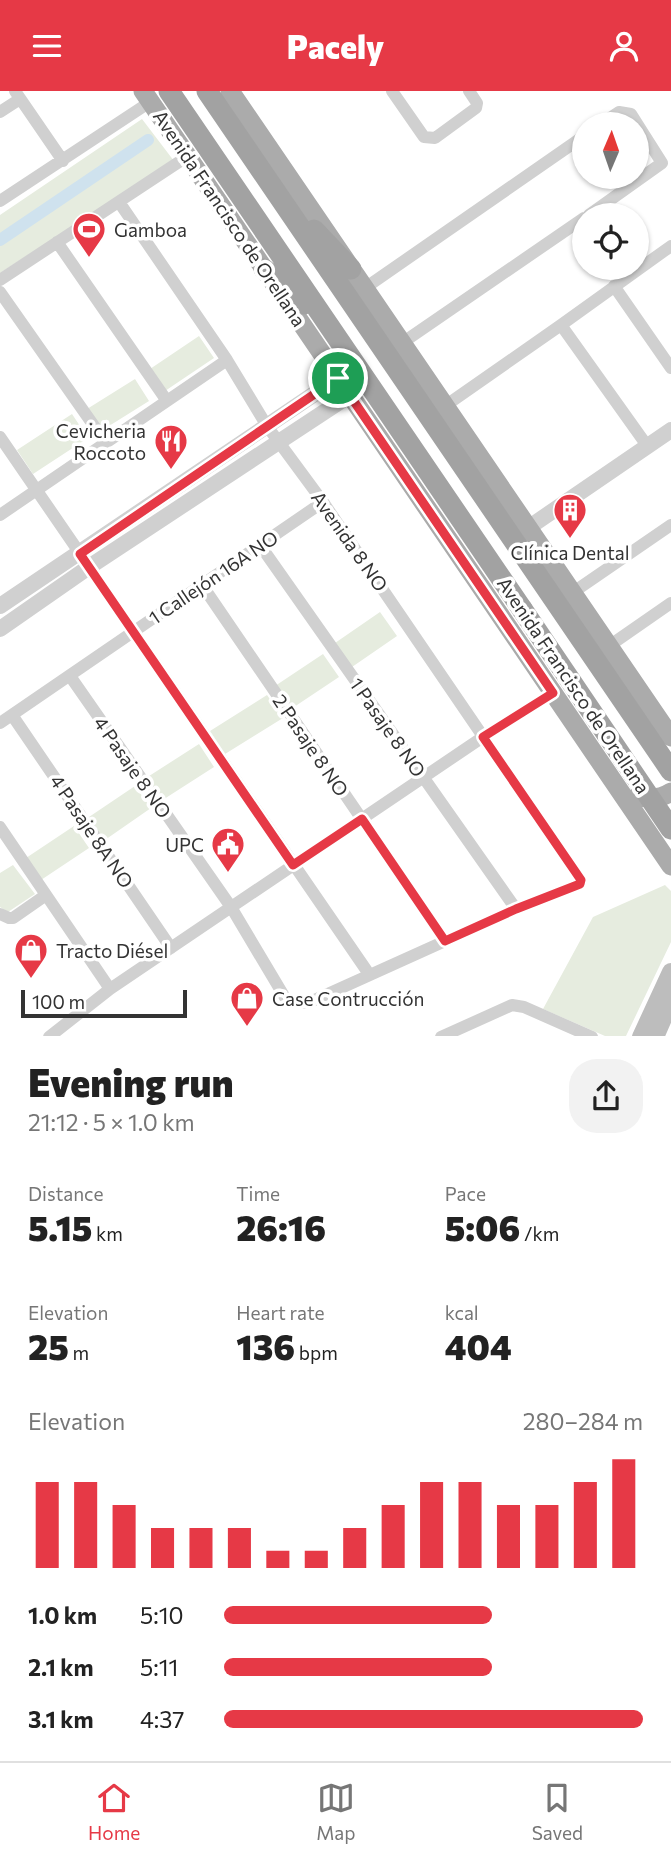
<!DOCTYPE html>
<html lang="en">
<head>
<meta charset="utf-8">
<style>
  :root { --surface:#fff; --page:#f2f2f2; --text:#222; --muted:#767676; --line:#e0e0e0; --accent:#e63946 }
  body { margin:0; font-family:Commissioner,sans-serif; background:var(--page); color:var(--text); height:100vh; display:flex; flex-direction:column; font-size:26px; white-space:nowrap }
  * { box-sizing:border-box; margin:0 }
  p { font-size:23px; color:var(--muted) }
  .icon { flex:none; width:38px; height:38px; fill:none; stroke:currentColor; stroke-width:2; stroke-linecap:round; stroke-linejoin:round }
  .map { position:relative; height:945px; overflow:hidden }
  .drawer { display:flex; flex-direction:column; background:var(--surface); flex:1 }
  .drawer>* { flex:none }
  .needle { width:46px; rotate:2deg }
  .fabs { position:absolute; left:572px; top:21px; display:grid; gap:14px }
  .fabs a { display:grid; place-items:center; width:77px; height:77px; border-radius:50%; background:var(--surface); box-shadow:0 2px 5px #0004; font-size:35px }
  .scale { position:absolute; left:21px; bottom:18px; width:166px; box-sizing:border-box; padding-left:7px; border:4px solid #333; border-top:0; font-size:19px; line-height:24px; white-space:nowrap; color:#333; -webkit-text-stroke:5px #fff; paint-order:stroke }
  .pin { position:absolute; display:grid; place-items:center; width:60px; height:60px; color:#fff; margin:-30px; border:4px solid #fff; border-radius:50%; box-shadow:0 2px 7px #0007 }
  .round { display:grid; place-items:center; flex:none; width:74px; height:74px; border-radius:28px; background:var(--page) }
  .overview { display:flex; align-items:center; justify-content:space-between; height:119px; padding:0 28px }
  h1 { font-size:38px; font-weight:800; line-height:52px }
  .metrics { display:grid; grid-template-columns:repeat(3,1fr); gap:10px; height:119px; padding:7px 28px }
  .metrics div { display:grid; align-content:center }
  .metrics b { font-size:35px; font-weight:800 }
  .metrics small { font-size:19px; font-weight:400 }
  .metrics p { font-size:19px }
  .chart { height:196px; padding:14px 28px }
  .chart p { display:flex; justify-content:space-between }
  .chart svg { width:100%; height:126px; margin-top:7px; stroke:var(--accent); stroke-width:6 }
  ul { padding:0 28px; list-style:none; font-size:23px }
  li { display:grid; grid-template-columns:112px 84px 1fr; align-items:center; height:52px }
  li i { height:18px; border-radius:9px; background:var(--accent) }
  header { display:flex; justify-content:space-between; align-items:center; height:91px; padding:0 28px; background:var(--accent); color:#fff; font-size:32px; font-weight:800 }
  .menu { display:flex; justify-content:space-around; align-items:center; height:98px; border-top:2px solid var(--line); background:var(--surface); font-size:19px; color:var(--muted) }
  .menu a { display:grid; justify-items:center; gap:4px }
  .menu .on { color:var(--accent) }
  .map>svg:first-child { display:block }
</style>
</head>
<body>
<header><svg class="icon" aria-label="menu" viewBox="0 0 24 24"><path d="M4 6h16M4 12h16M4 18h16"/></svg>Pacely<svg class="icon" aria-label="person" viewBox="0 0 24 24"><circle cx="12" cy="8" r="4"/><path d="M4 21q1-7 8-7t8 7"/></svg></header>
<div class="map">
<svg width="671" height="946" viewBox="0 0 671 946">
  <rect width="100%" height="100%" fill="#fff"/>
  <path fill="#e6ecdf" d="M142,28l32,42 -174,112v-58z
    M199,245l15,22 -49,33 -15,-22z
    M135,288l14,22 -48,30 -14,-22z
    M72,323l16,24 -55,36 -16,-24z
    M380,521l17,24 -45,31 -17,-24z
    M323,563l16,23 -48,32 -16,-23z
    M267,604l16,23 -58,36 -15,-23z
    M199,653l15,23 -53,34 -15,-23z
    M135,695l16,22 -49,34 -16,-23z
    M74,735l15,22 -48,32 -15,-22z
    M13,774l22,29 -27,18 -8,-5v-34z
    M665,794l6,6v51l-45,94h-21l-62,-27 50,-92z"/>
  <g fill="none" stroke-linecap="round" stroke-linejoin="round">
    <path stroke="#cfe2ee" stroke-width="12" d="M0,149l148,-100"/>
    <path stroke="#d0d0d0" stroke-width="12" d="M15,0l48,70
      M392,0l32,46 11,1 41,-30 1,-5 -8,-12
      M0,21l20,-13
      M0,110l150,-99
      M589,124l73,-52 -31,-49 -12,-2 -18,12
      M57,151l110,159
      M0,189l188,-124
      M614,195l57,82
      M365,197l219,-152
      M0,201l106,151
      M561,234l87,122
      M402,252l182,-125
      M445,315l116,-81 110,-79
      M0,346l369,537
      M0,424l227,-155
      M260,454l256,364
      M202,494l243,356
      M572,502l99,-68
      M609,555l62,-43
      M70,585l161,231 56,94 11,2 12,-1 206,-93 64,-25 1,-4 -258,-378 -56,-76 -40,-66 -108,-158
      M12,624l159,233
      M0,632l323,-221
      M0,736l110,162
      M0,823l9,4h4l33,-23
      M49,946l61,-48 373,-252 70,-44
      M441,946l71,-32 12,2 68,30"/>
    <path stroke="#d0d0d0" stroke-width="16" d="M528,437l143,-98
      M0,515l338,-228
      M0,538l89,-62 261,-172"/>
    <path stroke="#bdbdbd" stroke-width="18" d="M641,946l30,-65
      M655,946l16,-37"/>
    <path stroke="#ababab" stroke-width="19" d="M143,0l528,775
      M230,0l441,646
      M638,705c12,4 22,3 33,-4"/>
    <path stroke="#a2a2a2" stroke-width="21" d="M169,0l353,518
      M207,0l464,680
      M314,139l37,39
      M264,178l41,35"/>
    <path stroke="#a2a2a2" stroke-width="21" d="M522,518l149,220"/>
  </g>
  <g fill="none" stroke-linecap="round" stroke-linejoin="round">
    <defs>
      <path id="route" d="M338,287l215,315 -70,44 98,143 -1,4 -64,25 -71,32 -83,-122 -69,46 -213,-311z"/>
    </defs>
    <use href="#route" stroke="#fff" stroke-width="14"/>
    <use href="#route" stroke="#e63946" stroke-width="9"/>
  </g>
  <defs>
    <symbol id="stadium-pin" viewBox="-11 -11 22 30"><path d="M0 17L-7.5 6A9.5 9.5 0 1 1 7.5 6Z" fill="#e63946" stroke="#fff"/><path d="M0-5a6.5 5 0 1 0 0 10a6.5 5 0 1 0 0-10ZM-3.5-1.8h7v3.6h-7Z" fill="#fff"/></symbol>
    <symbol id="restaurant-pin" viewBox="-11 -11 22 30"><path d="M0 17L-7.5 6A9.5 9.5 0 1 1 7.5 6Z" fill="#e63946" stroke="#fff"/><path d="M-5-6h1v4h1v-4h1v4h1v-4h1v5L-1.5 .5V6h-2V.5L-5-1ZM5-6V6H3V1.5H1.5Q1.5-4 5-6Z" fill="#fff"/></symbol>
    <symbol id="building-pin" viewBox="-11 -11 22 30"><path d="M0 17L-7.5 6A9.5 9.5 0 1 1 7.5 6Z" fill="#e63946" stroke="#fff"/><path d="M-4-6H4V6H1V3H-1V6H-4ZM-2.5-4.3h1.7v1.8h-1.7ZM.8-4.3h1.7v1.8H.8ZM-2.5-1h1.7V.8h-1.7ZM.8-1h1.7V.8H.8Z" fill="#fff"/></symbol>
    <symbol id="civic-pin" viewBox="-11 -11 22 30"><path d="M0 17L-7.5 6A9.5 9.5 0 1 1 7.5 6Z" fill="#e63946" stroke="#fff"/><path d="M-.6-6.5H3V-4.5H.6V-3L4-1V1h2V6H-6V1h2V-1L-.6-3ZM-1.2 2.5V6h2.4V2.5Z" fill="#fff"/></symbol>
    <symbol id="shop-pin" viewBox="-11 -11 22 30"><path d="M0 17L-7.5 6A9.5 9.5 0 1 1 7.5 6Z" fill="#e63946" stroke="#fff"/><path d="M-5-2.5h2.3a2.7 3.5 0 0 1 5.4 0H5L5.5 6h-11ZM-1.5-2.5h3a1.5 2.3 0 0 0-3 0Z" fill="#fff"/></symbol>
  </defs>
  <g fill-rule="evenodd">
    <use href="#stadium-pin" x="70" y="119" width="38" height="52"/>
    <use href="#restaurant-pin" x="152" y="331" width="38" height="52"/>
    <use href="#building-pin" x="551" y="400" width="38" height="52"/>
    <use href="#civic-pin" x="209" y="734" width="38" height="52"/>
    <use href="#shop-pin" x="12" y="840" width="38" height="52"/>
    <use href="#shop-pin" x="228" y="888" width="38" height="52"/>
  </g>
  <g text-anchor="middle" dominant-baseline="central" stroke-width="7" stroke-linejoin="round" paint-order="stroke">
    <g font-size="19" fill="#333" stroke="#fff">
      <text transform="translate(230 127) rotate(56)">Avenida Francisco de Orellana</text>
      <text transform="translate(350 450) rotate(55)">Avenida 8 NO</text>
      <text transform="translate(213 486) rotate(-34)">1 Callejón 16A NO</text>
      <text transform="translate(574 594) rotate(56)">Avenida Francisco de Orellana</text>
      <text transform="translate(388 636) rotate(55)">1 Pasaje 8 NO</text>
      <text transform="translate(311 654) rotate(56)">2 Pasaje 8 NO</text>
      <text transform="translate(133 676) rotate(55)">4 Pasaje 8 NO</text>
      <text transform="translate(92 740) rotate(56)">4 Pasaje 8A NO</text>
    </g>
    <g font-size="19" fill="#333" stroke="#fff" text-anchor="start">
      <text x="114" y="138">Gamboa</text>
      <text x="146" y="339" text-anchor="end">Cevicheria<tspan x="146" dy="22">Roccoto</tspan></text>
      <text x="570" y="461" text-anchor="middle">Clínica Dental</text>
      <text x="204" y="753" text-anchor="end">UPC</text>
      <text x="56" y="859">Tracto Diésel</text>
      <text x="272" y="907">Case Contrucción</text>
    </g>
  </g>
</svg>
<div class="fabs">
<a><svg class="needle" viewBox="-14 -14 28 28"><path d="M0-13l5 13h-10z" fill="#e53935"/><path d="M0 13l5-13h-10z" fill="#767676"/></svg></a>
<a><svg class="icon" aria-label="locate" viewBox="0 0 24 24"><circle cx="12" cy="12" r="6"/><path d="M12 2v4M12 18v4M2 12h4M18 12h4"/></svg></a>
</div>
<div class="scale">100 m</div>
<div class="pin" style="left:338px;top:287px;background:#1e9e55"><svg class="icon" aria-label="arrive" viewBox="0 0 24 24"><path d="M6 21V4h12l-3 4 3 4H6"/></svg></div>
</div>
<section class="drawer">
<div class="overview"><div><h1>Evening run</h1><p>21:12 · 5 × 1.0 km</p></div><a class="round"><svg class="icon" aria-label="share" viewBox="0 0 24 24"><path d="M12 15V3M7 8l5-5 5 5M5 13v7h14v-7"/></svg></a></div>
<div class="metrics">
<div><p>Distance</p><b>5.15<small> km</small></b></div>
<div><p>Time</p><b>26:16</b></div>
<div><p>Pace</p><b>5:06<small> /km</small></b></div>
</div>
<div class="metrics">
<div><p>Elevation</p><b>25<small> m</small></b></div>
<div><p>Heart rate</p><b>136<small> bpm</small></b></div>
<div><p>kcal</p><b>404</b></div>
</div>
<div class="chart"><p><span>Elevation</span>280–284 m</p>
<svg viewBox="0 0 160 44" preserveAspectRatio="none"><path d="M5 44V14M15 44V14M25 44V22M35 44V30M45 44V30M55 44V30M65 44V38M75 44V38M85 44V30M95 44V22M105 44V14M115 44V14M125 44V22M135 44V22M145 44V14M155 44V6"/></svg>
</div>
<ul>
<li><b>1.0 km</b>5:10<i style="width:64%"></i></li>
<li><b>2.1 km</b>5:11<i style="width:64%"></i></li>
<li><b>3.1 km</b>4:37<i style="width:100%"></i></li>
</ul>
</section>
<nav class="menu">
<a class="on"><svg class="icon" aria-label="home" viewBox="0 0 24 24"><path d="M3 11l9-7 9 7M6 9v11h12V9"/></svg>Home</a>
<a><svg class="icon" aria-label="map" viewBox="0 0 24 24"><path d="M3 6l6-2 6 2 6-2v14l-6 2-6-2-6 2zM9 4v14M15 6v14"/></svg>Map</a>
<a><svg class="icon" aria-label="saved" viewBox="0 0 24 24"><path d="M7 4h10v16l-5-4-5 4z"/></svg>Saved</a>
</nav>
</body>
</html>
